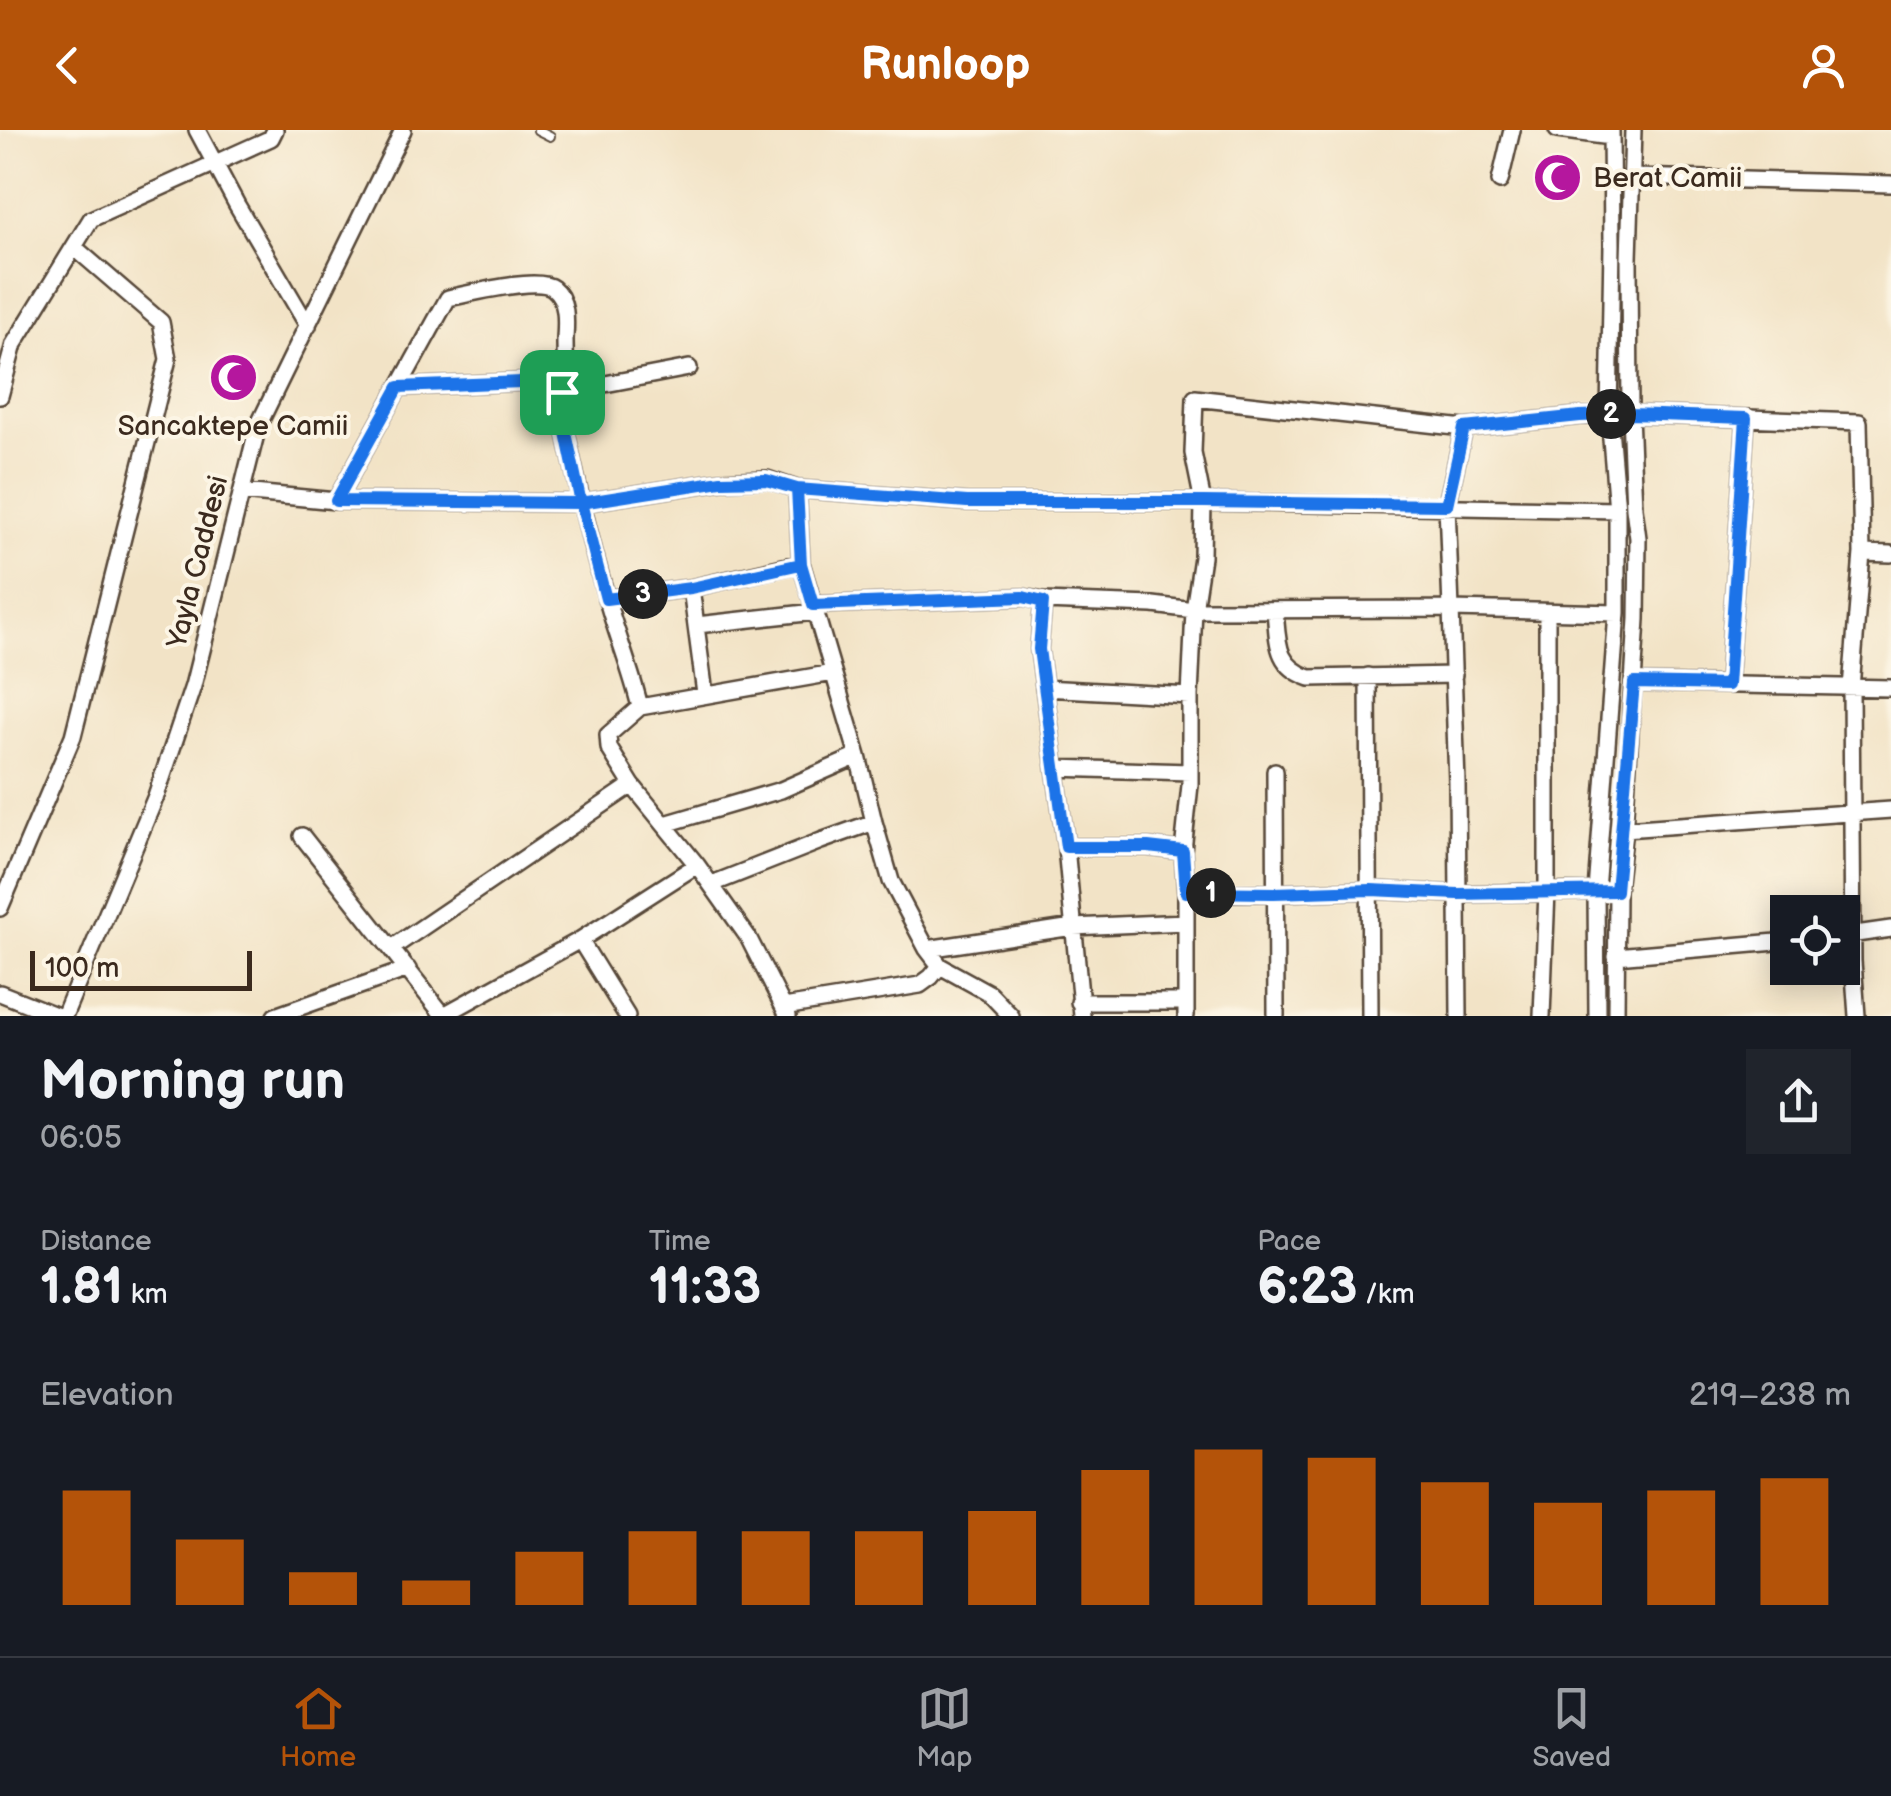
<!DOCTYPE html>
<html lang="en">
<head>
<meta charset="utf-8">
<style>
  :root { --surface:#171b24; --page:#20242c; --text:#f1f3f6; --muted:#9ea1a6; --line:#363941; --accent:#b45309 }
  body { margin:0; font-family:"Balsamiq Sans",sans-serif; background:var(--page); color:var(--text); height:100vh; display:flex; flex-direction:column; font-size:38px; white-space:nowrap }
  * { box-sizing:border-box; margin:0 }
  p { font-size:32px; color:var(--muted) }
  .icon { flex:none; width:55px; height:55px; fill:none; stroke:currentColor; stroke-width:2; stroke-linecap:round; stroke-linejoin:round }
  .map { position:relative; height:886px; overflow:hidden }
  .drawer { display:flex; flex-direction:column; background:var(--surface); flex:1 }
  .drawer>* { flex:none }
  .buttons { position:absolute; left:1770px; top:765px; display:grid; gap:20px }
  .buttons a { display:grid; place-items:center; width:90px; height:90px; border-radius:0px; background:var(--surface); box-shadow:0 5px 25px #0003; font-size:50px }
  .scale { position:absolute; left:30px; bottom:25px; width:222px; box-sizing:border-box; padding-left:10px; border:5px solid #3b2a1e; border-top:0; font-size:28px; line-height:35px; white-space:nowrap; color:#3b2a1e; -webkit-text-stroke:8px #fcf5e5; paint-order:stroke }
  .pin { position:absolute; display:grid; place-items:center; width:85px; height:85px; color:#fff; margin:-42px; border-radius:20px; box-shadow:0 5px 15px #0006 }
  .km { position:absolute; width:50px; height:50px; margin:-25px; border-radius:50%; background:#222; color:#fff; font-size:28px; line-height:50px; text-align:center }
  .round { display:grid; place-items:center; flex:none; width:105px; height:105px; border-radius:0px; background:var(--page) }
  .head { display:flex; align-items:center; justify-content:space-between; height:170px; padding:0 40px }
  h1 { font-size:55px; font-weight:800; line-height:75px }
  .stats { display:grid; grid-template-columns:repeat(3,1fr); gap:15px; height:170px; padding:10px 40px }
  .stats div { display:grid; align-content:center }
  .stats b { font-size:50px; font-weight:800 }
  .stats small { font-size:28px; font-weight:400 }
  .stats p { font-size:28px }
  .chart { height:280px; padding:20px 40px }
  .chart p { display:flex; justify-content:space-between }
  .chart svg { width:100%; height:180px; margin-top:10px; stroke:var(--accent); stroke-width:6 }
  header { display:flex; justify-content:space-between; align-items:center; height:130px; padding:0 40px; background:var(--accent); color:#fff; font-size:45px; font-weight:800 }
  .tab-bar { display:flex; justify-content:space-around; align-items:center; height:140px; border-top:2px solid var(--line); background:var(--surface); font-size:28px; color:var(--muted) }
  .tab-bar a { display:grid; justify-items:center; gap:5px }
  .tab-bar .current { color:var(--accent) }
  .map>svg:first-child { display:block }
</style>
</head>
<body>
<header><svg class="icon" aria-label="back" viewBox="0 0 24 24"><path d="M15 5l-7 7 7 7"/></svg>Runloop<svg class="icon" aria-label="person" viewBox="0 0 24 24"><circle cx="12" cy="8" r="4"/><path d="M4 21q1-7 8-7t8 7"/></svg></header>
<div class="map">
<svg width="1891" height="886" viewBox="0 0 1891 886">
  <rect width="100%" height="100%" fill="#fcf5e5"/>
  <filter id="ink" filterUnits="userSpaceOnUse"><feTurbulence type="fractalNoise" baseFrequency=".01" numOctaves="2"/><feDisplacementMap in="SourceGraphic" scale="20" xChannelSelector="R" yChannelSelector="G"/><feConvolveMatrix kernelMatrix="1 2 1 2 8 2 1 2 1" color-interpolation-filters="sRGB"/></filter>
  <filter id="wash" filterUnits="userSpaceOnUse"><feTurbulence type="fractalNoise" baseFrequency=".0048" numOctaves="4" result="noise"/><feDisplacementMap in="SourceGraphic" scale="40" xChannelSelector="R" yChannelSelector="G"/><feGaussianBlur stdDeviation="2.25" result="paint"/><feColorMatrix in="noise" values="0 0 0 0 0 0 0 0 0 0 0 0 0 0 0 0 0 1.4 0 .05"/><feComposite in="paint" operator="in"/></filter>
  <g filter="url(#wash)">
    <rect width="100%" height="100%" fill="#f2e3c6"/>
  </g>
  <g filter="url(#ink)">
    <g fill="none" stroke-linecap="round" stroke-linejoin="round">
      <defs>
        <path id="service" d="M538,0l12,6"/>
        <path id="minor" d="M197,0l40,75 71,121
          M1557,0l54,7
          M1633,47l258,7
          M1500,51l12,-51
          M399,257l147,-6 18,-7
          M563,262l126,-24
          M0,266l14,-52 77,-125 180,-81 4,-8
          M797,359l4,74 57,193 16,66 17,59 36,68 13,17 49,27 22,23
          M242,362l94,9 245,2 140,-22 46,-2 30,10 170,13h236l414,8
          M336,371l112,-203c21,-4 90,-22 105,-10 15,12 13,34 12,51 0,19 2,43 -6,61 14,66 28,131 47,196 10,38 25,73 34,111l-32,28 1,13 23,37 65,80 51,72 40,79
          M1862,423l29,1
          M691,458l14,106
          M606,469l85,-11 110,-25
          M813,475l210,-8 20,4
          M1275,480c3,31 0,56 35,68l144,-3
          M697,495l118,-13
          M1368,546l2,340
          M1634,553l257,5
          M1728,555l18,-267
          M1044,558l146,8
          M640,577l193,-34
          M1055,638l135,4
          M1275,641l1,245
          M665,694l116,-34 77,-34
          M1624,699l267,-19
          M302,706l142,180
          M1066,717h82l35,4
          M712,754l109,-43 53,-19
          M1186,763h89l96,-3 87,4 144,-3
          M0,778l73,-172 95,-377 -7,-37 -87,-75
          M1842,806l49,-7
          M580,810l47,76
          M392,818l240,-163
          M927,819l146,-22 112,-5
          M1616,826l172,-15
          M0,863l58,23
          M1079,872h106
          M784,877l136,-22 11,-8 9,-11
          M64,886l92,-220 37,-110 65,-260 145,-296
          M275,886l133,-47
          M442,886l138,-76 117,-75
          M1082,886l-16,-169 -27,-198 4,-48 110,4 41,5 257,-1 -4,-104 17,-77 116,-12 50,-2 229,8 3,131 -11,135 2,273 4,55
          M1186,886v-123l-3,-42 7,-66v-89l4,-86 8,-53 1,-55 -10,-49 2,-55 269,30
          M1459,886l-2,-233 -6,-174 166,4
          M1542,886l5,-125v-278
          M1597,886l-1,-125 21,-278v-103l-8,-95 3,-170 -1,-115
          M1616,886l1,-125 7,-62 13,-210 1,-81 -4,-30 -4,-94 -1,-155 4,-129"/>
      </defs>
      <use href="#service" stroke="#564637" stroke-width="12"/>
      <use href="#minor" stroke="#564637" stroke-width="20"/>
      <use href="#service" stroke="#fff" stroke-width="8"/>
      <use href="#minor" stroke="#fff" stroke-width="15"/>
    </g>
  </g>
  <g fill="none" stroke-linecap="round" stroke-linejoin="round" filter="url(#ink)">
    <defs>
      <path id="route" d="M562,262l-3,8 22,103 140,-22 45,-1 31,9 4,75 12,41 210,-8 20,5 -4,47 27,198h82l35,4 3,41 88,1 97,-3 87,4 158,-3 18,-208 94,2 18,-267 -116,-4 -50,2 -116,12 -17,77 -244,-3h-236l-170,-13 4,75 -110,24 -85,11 -25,-96 -245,-2 63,-114 147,-6 18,-7 -2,18"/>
    </defs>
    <use href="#route" stroke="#fff" stroke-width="20"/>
    <use href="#route" stroke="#1a73e8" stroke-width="12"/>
  </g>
  <defs>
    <symbol id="mosque-disc" viewBox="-11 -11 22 22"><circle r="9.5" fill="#b5179e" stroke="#fcf5e5"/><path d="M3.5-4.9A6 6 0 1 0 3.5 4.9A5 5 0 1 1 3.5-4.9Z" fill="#fff"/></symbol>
  </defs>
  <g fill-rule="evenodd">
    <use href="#mosque-disc" x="1530" y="20" width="55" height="55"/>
    <use href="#mosque-disc" x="206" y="220" width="55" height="55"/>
  </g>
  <g text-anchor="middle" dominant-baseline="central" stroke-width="8" stroke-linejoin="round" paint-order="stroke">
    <g font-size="28" fill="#3b2a1e" stroke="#fcf5e5" text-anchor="start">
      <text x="1593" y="48">Berat Camii</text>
      <text x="233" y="296" text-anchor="middle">Sancaktepe Camii</text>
    </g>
    <g font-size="28" fill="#3b2a1e" stroke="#fcf5e5">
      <text transform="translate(198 432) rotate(-76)">Yayla Caddesi</text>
    </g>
  </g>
</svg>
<div class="buttons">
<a><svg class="icon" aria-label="locate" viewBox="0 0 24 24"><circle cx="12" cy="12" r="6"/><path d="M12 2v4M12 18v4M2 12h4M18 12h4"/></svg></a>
</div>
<div class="scale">100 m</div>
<div class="pin" style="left:562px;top:262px;background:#1e9e55"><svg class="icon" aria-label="arrive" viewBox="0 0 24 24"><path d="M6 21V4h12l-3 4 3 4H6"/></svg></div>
<b class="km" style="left:1211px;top:763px">1</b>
<b class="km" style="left:1611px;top:284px">2</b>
<b class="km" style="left:643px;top:464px">3</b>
</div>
<section class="drawer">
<div class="head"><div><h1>Morning run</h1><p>06:05</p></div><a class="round"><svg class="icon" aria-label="share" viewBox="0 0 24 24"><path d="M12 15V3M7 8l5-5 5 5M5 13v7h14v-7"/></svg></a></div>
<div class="stats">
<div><p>Distance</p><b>1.81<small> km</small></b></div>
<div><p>Time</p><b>11:33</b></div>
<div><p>Pace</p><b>6:23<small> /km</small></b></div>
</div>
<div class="chart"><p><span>Elevation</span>219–238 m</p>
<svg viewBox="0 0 160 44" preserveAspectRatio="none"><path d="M5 44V16M15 44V28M25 44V36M35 44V38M45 44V31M55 44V26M65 44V26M75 44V26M85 44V21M95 44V11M105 44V6M115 44V8M125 44V14M135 44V19M145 44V16M155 44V13"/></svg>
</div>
</section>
<nav class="tab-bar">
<a class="current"><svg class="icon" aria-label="home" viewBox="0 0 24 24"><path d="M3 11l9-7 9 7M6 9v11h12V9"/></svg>Home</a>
<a><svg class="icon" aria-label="map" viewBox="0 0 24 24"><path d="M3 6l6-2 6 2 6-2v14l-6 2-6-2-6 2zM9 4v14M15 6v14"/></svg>Map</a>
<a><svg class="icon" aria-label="saved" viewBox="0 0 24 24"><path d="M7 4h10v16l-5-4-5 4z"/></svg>Saved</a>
</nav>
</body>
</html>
